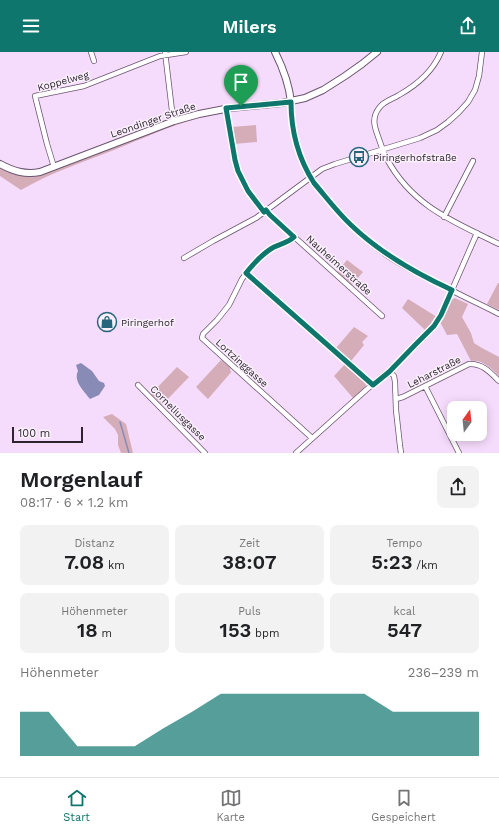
<!DOCTYPE html>
<html lang="de">
<head>
<meta charset="utf-8">
<style>
  :root { --surface:#fff; --page:#f2f2f2; --text:#202124; --muted:#757577; --line:#e0e0e0; --accent:#0f766e }
  body { margin:0; font-family:"Work Sans",sans-serif; background:var(--page); color:var(--text); height:100vh; display:flex; flex-direction:column; font-size:15px; white-space:nowrap }
  * { box-sizing:border-box; margin:0 }
  p { font-size:13px; color:var(--muted) }
  .icon { flex:none; width:22px; height:22px; fill:none; stroke:currentColor; stroke-width:2; stroke-linecap:round; stroke-linejoin:round }
  .map { position:relative; height:401px; overflow:hidden }
  .sheet { display:flex; flex-direction:column; background:var(--surface); flex:1 }
  .sheet>* { flex:none }
  .needle { width:26px; rotate:15deg }
  .fabs { position:absolute; left:447px; top:349px; display:grid; gap:8px }
  .fabs a { display:grid; place-items:center; width:40px; height:40px; border-radius:8px; background:var(--surface); box-shadow:0 2px 10px #0003; font-size:20px }
  .scale { position:absolute; left:12px; bottom:10px; width:71px; box-sizing:border-box; padding-left:4px; border:2px solid #2d242f; border-top:0; font-size:11px; line-height:14px; white-space:nowrap; color:#2d242f; -webkit-text-stroke:3px #faf0fc; paint-order:stroke }
  .pin { position:absolute; display:grid; place-items:center; width:34px; height:34px; color:#fff; margin:-41px -17px; border-radius:50% 50% 50% 0; rotate:-45deg; box-shadow:0 0 4px #0007 }
  .pin .icon { rotate:45deg }
  .round { display:grid; place-items:center; flex:none; width:42px; height:42px; border-radius:8px; background:var(--page) }
  .summary { display:flex; align-items:center; justify-content:space-between; height:68px; padding:0 20px }
  h1 { font-size:22px; font-weight:600; line-height:30px }
  .metrics { display:grid; grid-template-columns:repeat(3,1fr); gap:6px; height:68px; padding:4px 20px }
  .metrics div { display:grid; align-content:center; border-radius:8px; background:var(--page); text-align:center }
  .metrics b { font-size:20px; font-weight:600 }
  .metrics small { font-size:11px; font-weight:400 }
  .metrics p { font-size:11px }
  .chart { height:112px; padding:8px 20px }
  .chart p { display:flex; justify-content:space-between }
  .chart svg { width:100%; height:72px; margin-top:4px; fill:var(--accent); opacity:.7 }
  header { display:flex; justify-content:space-between; align-items:center; height:52px; padding:0 20px; background:var(--accent); color:#fff; font-size:18px; font-weight:600 }
  .dock { display:flex; justify-content:space-around; align-items:center; height:56px; border-top:1px solid var(--line); background:var(--surface); font-size:11px; color:var(--muted) }
  .dock a { display:grid; justify-items:center; gap:2px }
  .dock .selected { color:var(--accent) }
  .map>svg:first-child { display:block }
</style>
</head>
<body>
<header><svg class="icon" aria-label="menu" viewBox="0 0 24 24"><path d="M4 6h16M4 12h16M4 18h16"/></svg>Milers<svg class="icon" aria-label="share" viewBox="0 0 24 24"><path d="M12 15V3M7 8l5-5 5 5M5 13v7h14v-7"/></svg></header>
<div class="map">
<svg width="499" height="401" viewBox="0 0 499 401">
  <rect width="100%" height="100%" fill="#f6dcfc"/>
  <path fill="#d4adb9" d="M194,66h6c-29,7 -58,21 -86,32 -31,12 -64,23 -93,40l-21,-14v-9c22,10 27,11 50,5l109,-42z
    M256,73l1,17 -23,2 -2,-17z
    M347,208l16,12 -11,13 -15,-13z
    M498,231h1v27l-12,-6z
    M455,246l13,6 -6,13 9,16 3,10 8,5 17,9v19c-8,-8 -17,-17 -28,-15l-14,-27 -10,1 -7,-13 9,-19 2,-3z
    M408,247l29,18 -6,9 -5,5 -24,-23z
    M354,275l14,9 -6,6 2,3 -13,16 -15,-13z
    M221,308l10,8 -1,2 1,2 2,-2 -25,29 -12,-12z
    M345,312l20,17 1,4 -1,2 -12,11 -19,-22z
    M177,315l12,10 -27,28 -11,-11z
    M112,362l14,10 7,29h-12l-3,-8v-10l-3,-6 -12,-12z"/>
  <path fill="#898bb7" d="M81,311l11,8 7,10 5,2 1,3 -6,9 -9,4c-6,-8 -17,-18 -12,-28l-2,-6z"/>
  <g fill="none" stroke-linecap="round" stroke-linejoin="round">
    <path stroke="#898bb7" stroke-width="1.5" d="M120,370l9,31"/>
    <defs>
      <path id="minor" d="M91,0l3,9
        M165,0l8,67 1,2
        M441,0c-8,19 -24,33 -42,43 -6,4 -15,6 -20,13 -9,12 -3,22 1,34 2,6 4,12 7,17 25,47 67,63 112,85
        M291,50c0,26 5,52 19,75 5,9 12,16 19,24 18,22 38,41 62,57 20,13 41,23 62,33 15,8 31,15 46,23
        M226,56l7,45 5,18 10,20 16,21
        M54,115l-7,-23 -12,-48 49,-10 76,-30 26,-4
        M266,159l4,4 112,101
        M444,165l29,-56
        M294,185l-4,4 -10,3 -11,6 -16,14 -11,15 -13,26 -12,15 -14,14 -1,4 110,100
        M184,206l29,-17 43,-23 66,-49 13,-5 85,-26 17,-8 11,-8 11,-10 9,-10 7,-12 4,-14 3,-24
        M246,221l127,112
        M389,319l5,5 1,6 1,28 4,36 1,7
        M138,333l67,68
        M425,334l34,67
        M396,347l7,-2 66,-33c13,-1 21,8 30,17
        M296,401l70,-63 23,-19 30,-29 15,-16 10,-18 33,-75"/>
      <path id="tertiary" d="M275,0c8,16 14,32 16,50
        M0,112c13,7 25,11 40,8l134,-51 25,-7 31,-6 52,-5 23,-5 18,-8 22,-14 17,-12 15,-12"/>
    </defs>
    <use href="#minor" stroke="#6a556f" stroke-width="6"/>
    <use href="#tertiary" stroke="#6a556f" stroke-width="8"/>
    <use href="#minor" stroke="#fff" stroke-width="4.5"/>
    <use href="#tertiary" stroke="#fff" stroke-width="6"/>
  </g>
  <g fill="none" stroke-linecap="round" stroke-linejoin="round">
    <defs>
      <path id="route" d="M291,50c0,29 7,56 23,81 12,14 23,29 37,42 29,28 64,48 101,65l-11,25 -7,11 -18,18 -27,28 -16,13 -127,-112c8,-10 17,-20 28,-26 7,-3 15,-5 20,-10l-24,-22 -4,-5 -2,2 -16,-21 -10,-20 -3,-11 -9,-52z"/>
    </defs>
    <use href="#route" stroke="#fff" stroke-width="8"/>
    <use href="#route" stroke="#0f766e" stroke-width="5"/>
  </g>
  <defs>
    <symbol id="bus-ring" viewBox="-11 -11 22 22"><circle r="9.5" fill="#faf0fc" stroke="#26657b" stroke-width="1.5"/><path d="M-5-6H5V4H4V6H2V4H-2V6H-4V4H-5ZM-3.5-4V0h7V-4ZM-3.5 1.2v1.5H-2V1.2ZM2 1.2v1.5H3.5V1.2Z" fill="#26657b"/></symbol>
    <symbol id="shop-ring" viewBox="-11 -11 22 22"><circle r="9.5" fill="#faf0fc" stroke="#26657b" stroke-width="1.5"/><path d="M-5-2.5h2.3a2.7 3.5 0 0 1 5.4 0H5L5.5 6h-11ZM-1.5-2.5h3a1.5 2.3 0 0 0-3 0Z" fill="#26657b"/></symbol>
  </defs>
  <g fill-rule="evenodd">
    <use href="#bus-ring" x="348" y="94" width="22" height="22"/>
    <use href="#shop-ring" x="96" y="259" width="22" height="22"/>
  </g>
  <g text-anchor="middle" dominant-baseline="central" stroke-width="3" stroke-linejoin="round" paint-order="stroke">
    <g font-size="10" fill="#2d242f" stroke="#faf0fc">
      <text transform="translate(63 29) rotate(-15)">Koppelweg</text>
      <text transform="translate(153 68) rotate(-19)">Leondinger Straße</text>
      <text transform="translate(339 213) rotate(42)">Nauheimerstraße</text>
      <text transform="translate(242 311) rotate(42)">Lortzinggasse</text>
      <text transform="translate(434 320) rotate(-27)">Leharstraße</text>
      <text transform="translate(178 361) rotate(45)">Corneliusgasse</text>
    </g>
    <g font-size="10" fill="#2d242f" stroke="#faf0fc" text-anchor="start">
      <text x="373" y="105">Piringerhofstraße</text>
      <text x="121" y="270">Piringerhof</text>
    </g>
  </g>
</svg>
<div class="fabs">
<a><svg class="needle" viewBox="-14 -14 28 28"><path d="M0-13l5 13h-10z" fill="#e53935"/><path d="M0 13l5-13h-10z" fill="#757577"/></svg></a>
</div>
<div class="scale">100 m</div>
<div class="pin" style="left:241px;top:54px;background:#1e9e55"><svg class="icon" aria-label="arrive" viewBox="0 0 24 24"><path d="M6 21V4h12l-3 4 3 4H6"/></svg></div>
</div>
<section class="sheet">
<div class="summary"><div><h1>Morgenlauf</h1><p>08:17 · 6 × 1.2 km</p></div><a class="round"><svg class="icon" aria-label="share" viewBox="0 0 24 24"><path d="M12 15V3M7 8l5-5 5 5M5 13v7h14v-7"/></svg></a></div>
<div class="metrics">
<div><p>Distanz</p><b>7.08<small> km</small></b></div>
<div><p>Zeit</p><b>38:07</b></div>
<div><p>Tempo</p><b>5:23<small> /km</small></b></div>
</div>
<div class="metrics">
<div><p>Höhenmeter</p><b>18<small> m</small></b></div>
<div><p>Puls</p><b>153<small> bpm</small></b></div>
<div><p>kcal</p><b>547</b></div>
</div>
<div class="chart"><p><span>Höhenmeter</span>236–239 m</p>
<svg viewBox="0 0 160 44" preserveAspectRatio="none"><path d="M0 44V17L10 17L20 38L30 38L40 38L50 27L60 17L70 6L80 6L90 6L100 6L110 6L120 6L130 17L140 17L150 17L160 17V44z"/></svg>
</div>
</section>
<nav class="dock">
<a class="selected"><svg class="icon" aria-label="home" viewBox="0 0 24 24"><path d="M3 11l9-7 9 7M6 9v11h12V9"/></svg>Start</a>
<a><svg class="icon" aria-label="map" viewBox="0 0 24 24"><path d="M3 6l6-2 6 2 6-2v14l-6 2-6-2-6 2zM9 4v14M15 6v14"/></svg>Karte</a>
<a><svg class="icon" aria-label="saved" viewBox="0 0 24 24"><path d="M7 4h10v16l-5-4-5 4z"/></svg>Gespeichert</a>
</nav>
</body>
</html>
